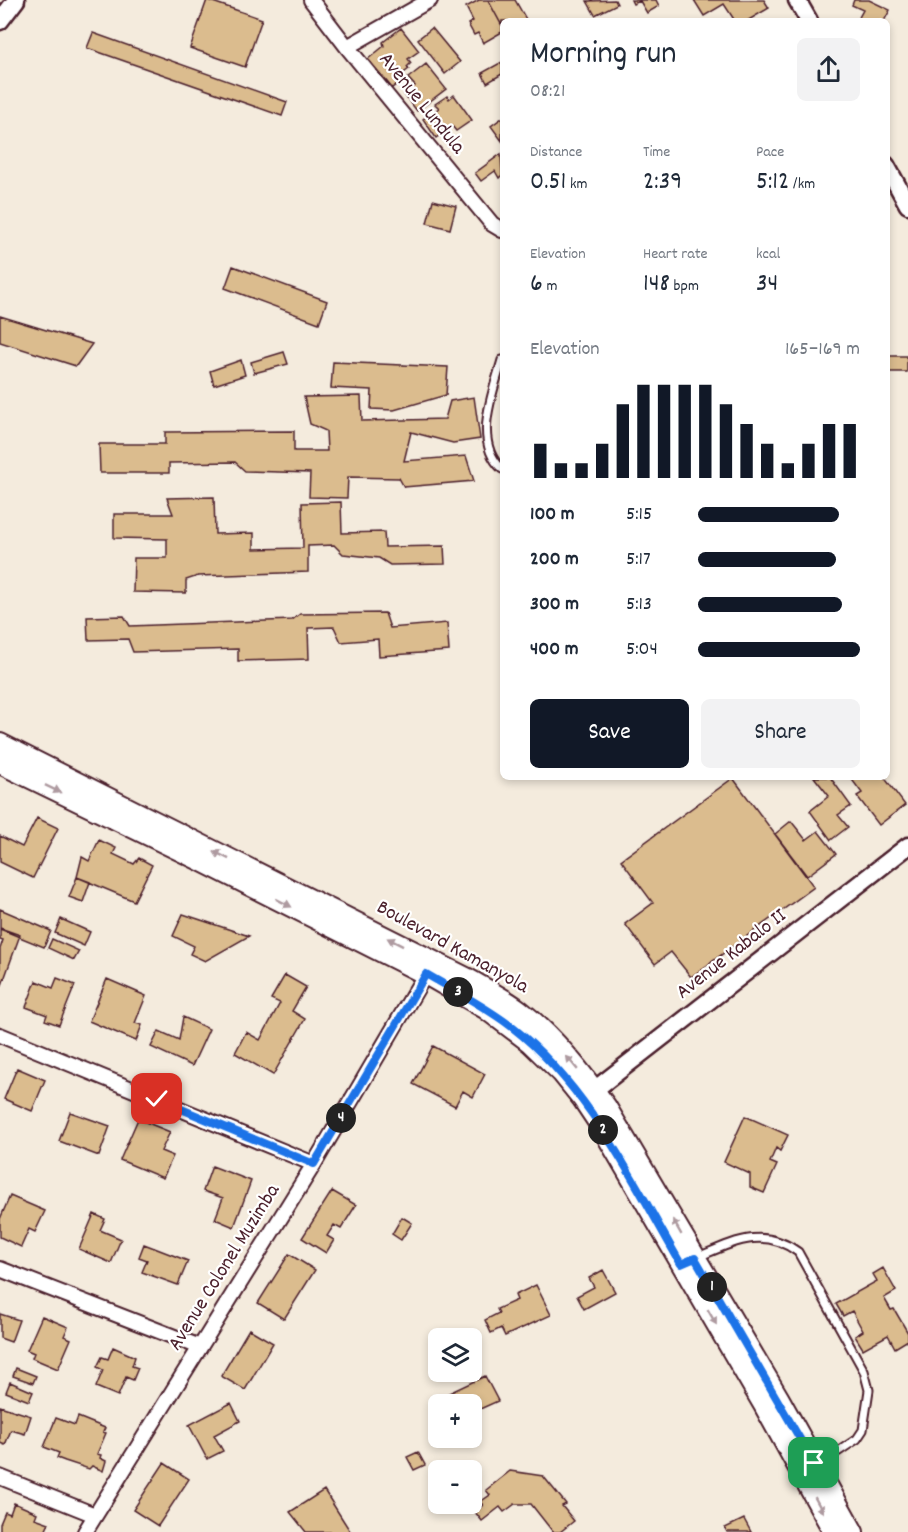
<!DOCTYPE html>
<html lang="en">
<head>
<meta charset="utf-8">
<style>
  :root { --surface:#fff; --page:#f2f2f3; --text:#1f2937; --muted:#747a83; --accent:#111827 }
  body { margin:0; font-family:Dekko,sans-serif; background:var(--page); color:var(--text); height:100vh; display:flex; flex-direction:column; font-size:22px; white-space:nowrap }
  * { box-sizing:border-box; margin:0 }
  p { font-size:20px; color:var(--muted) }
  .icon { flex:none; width:33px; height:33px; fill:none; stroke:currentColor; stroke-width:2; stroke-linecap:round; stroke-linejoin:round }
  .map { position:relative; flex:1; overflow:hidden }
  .details { position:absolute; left:500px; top:18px; width:390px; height:762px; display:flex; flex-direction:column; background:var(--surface); border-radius:9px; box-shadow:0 3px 9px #0003 }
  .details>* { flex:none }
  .buttons { position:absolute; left:428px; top:1328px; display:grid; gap:12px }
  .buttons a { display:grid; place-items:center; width:54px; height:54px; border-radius:9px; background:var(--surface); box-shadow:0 3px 9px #0003; font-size:30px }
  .pin { position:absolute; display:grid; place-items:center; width:51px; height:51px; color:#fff; margin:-26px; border-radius:12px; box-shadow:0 3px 9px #0006 }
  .km { position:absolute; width:30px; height:30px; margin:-15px; border-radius:50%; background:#222; color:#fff; font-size:16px; line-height:30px; text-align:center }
  .round { display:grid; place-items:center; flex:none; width:63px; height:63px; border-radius:9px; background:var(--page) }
  .headline { display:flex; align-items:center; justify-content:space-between; height:102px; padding:0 30px }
  h1 { font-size:33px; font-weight:600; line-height:45px }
  .figures { display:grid; grid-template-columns:repeat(3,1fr); gap:9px; height:102px; padding:6px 30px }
  .figures div { display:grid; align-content:center }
  .figures b { font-size:26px; font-weight:600 }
  .figures small { font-size:16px; font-weight:400 }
  .figures p { font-size:16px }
  .chart { height:168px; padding:12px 30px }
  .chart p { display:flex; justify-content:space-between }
  .chart svg { width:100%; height:108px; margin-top:6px; stroke:var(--accent); stroke-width:6 }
  .cta { display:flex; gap:12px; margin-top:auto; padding:12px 30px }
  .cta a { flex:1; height:69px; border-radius:9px; background:var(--accent); color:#fff; font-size:24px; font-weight:600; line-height:69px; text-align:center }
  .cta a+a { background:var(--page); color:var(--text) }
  ul { padding:0 30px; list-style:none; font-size:20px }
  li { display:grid; grid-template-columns:96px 72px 1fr; align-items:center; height:45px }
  li i { height:15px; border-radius:8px; background:var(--accent) }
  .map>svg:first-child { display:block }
</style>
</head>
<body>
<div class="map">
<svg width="908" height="1532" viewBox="0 0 908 1532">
  <rect width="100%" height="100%" fill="#f4ebdd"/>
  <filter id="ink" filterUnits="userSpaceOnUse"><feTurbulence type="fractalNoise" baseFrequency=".0167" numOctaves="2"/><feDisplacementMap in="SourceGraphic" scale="12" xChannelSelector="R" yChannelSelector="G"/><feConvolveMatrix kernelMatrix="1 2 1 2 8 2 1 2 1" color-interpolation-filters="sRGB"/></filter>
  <g filter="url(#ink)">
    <path fill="#dbbc8e" stroke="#4a1f2b" stroke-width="1.5" d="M207,0l55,19 -17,48 -55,-19z
      M479,0h9l14,26v6l-19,11 -5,-10 -4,2 -6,-11 5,-3 -7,-14z
      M488,0h27l12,21h-25v5z
      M615,0l2,4 -22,11 -8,-14z
      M631,0h25l3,6 -12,7 -7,-12 -7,3z
      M694,0h70l5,8 -22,13h-12l-11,-17 -20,12z
      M854,0h15l21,10 -6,11h-27l6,-11 -11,-5z
      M401,28l18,23 -11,8 3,4 -4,4 2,2 -12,9 3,4 -8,6 -24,-29 16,-13 -1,-4z
      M432,28l28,34 -15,12 -27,-35z
      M93,33l194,69 -5,14 -195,-68z
      M502,62v12l-15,9 -5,-10z
      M426,64l20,25 -29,22 -13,-17 11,-8 -7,-8z
      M454,95l18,25 -16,11 -4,-5 -16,12 -13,-19 16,-11 -4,-4 12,-8 2,3z
      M502,118v23l-11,-15z
      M501,154l1,21 -3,3 -4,-7 -14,10 -6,-8z
      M433,200l23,6 -6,23 -23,-6z
      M233,266l94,35 -8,22 -94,-35z
      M0,316l92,28 -16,22 -76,-24z
      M284,352l4,12 -34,9 -3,-11z
      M886,356h21v16h-19l-2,7z
      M241,360l4,15 -31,10 -4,-14z
      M333,362l115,5 -2,28 -52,15 -23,-1 1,-19 -41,-2z
      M361,396l1,25 83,-2 5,-18 24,-4 6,42 -27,4 -42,-11 -7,29 62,-5 8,25 -70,6 -5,-9 -51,-1 -1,21 -38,-1 1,-24 -65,-2 -10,-9 -66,1v10h-69l-1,-29h66v-12l129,-1v20h33l-1,-20 -16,-7 -6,-27z
      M214,497l1,37 39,-1v16l49,-1 -1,-45 39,-1 1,31 42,-1 1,15 59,-1 1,18 -55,1 -11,-7 -36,-4 -9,-9 -26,1v26l-110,4 -12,4v13l-53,-1 1,-34h33v-19l-53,-1v-24h59l-6,-16z
      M385,613l5,15 57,-5 2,28 -70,5 -1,-17 -37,3 -7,-15 -26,1 1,31 -71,2v-12l-105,3 -5,-13 -40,1 -1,-23 37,-1 6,10 162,-6 8,-6z
      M814,777h16l21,29 -13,9 10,12 -17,13 -21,-29 19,-15z
      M850,777h34l21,28 -26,20 -22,-29 5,-3z
      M733,778l81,109 -123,90 -20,-25 -16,12 -30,-40 28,-21 -32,-43z
      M37,818l21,10 -25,50 -33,-16v-26l22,11z
      M791,821l15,19 12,-9 18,23 -29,22 -32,-42z
      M99,840l17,8 -3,6 21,10 5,-6 13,7 -18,36 -57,-24 5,-20 7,4z
      M77,877l13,5 -7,20 -14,-5z
      M0,909l51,22 -7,16 -44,-18z
      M183,914l66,22 -44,25 -15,-7 4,-8 -21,-10z
      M61,919l29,13 -6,14 -29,-13z
      M0,928l20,7 -18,50h-2v-36l3,-9 -3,-1z
      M52,939l27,12 -5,9 -26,-12z
      M285,975l21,12 -14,24 13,8 -32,56 -38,-22 11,-21 14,8 20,-37 -9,-4z
      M57,978l18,7 -16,40 -14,-5 2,-5 -21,-8 10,-26 17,7z
      M107,979l39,17 -11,27 7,2 -6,16 -47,-20z
      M183,1017l26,12 -17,37 -41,-19 8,-16 20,9z
      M433,1046l52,28 -12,23 -10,-6 -8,15 -42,-22z
      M17,1068l28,12 -13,31 -28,-12z
      M70,1112l40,14 -11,30 -40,-15z
      M745,1116l43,19 -8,16 -4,-3 -6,14 7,3 -13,28 -14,-6v-13l-26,-12z
      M138,1119l32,13 -9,19 12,5 -10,22 -43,-18z
      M212,1166l39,15 -17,46 -19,-8 8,-21 -20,-7z
      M332,1191l24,14 -15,24 -7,-4 -7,11 7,4 -8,13 -24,-15z
      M10,1196l35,15 -10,21 -6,-3 -8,18 -21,-10v-18z
      M94,1214l11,5 -5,11 21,9 -10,24 -32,-14z
      M402,1217l10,6 -11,17 -9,-6z
      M144,1244l44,17 -10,24 -36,-13 5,-12 -8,-3z
      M289,1254l26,16 -31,49 -26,-16z
      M883,1268l13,23 -12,7 7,12 3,-1 14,24v7l-13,8 -7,-13 -25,14 -8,-13 8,-5 -11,-20 -9,5 -7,-12 41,-23 -4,-7z
      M603,1270l12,22 -31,17 -7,-13 17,-9 -5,-9z
      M536,1285l15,30 -46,21 -4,-8 -10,5 -6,-13 14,-7 -2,-4 20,-9 -2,-5z
      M0,1314l19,6 -8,22 -11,-4z
      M42,1316l26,11 -4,9 7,3 -13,30 -26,-11 2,-5 -7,-3z
      M249,1329l24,14 -28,47 -24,-14z
      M113,1347l22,10 -3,9 6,2 -5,12 -7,-3 -8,19 -22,-9 7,-17 -6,-3 5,-10 6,2z
      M16,1368l20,8 -3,7 -20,-7z
      M485,1376l13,25 -27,12v-9h-33v5l-4,-9z
      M10,1382l23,10 -4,9 -23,-9z
      M231,1403l9,18 -26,14 9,16 -16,8 -18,-34z
      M0,1406l31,10 -6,18 -14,-4 -6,15 -5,-2z
      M78,1417l27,11 -2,4 3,1 -9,21 4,1 -1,3 6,3 -3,10 -11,-5 -3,3 -24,-8 -8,-3 2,-5 -15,-6 12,-29 19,7z
      M418,1452l7,13 -11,5 -7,-13z
      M164,1463l25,16 -31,47 -25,-16z
      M510,1471l33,5 23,28 -4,2 12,15 -14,11h-7l-22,-28h-16l-11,8 -4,-5 -18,14 -7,-9 8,-7 -3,-3 10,-7 -4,-5z
      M324,1490l26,41 -2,1h-42l-16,-20z
      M14,1503l23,10 -2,5 14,5 -4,9 -45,-1v-7l5,-12 5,2z
      M744,1519l7,13h-24l-2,-4z"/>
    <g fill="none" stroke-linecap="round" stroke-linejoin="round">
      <defs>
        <path id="service" d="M502,360c-9,33 -30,81 0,109
          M698,1257c36,-15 65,-31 100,-5l66,119 5,19 -6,40 -6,9 -18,12 -23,11"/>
        <path id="minor" d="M311,0l36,47 145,177 10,6
          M347,47l83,-47
          M0,1035l314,129
          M0,1269l200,78
          M0,1477l95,38
          M85,1532l229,-368 115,-196"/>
        <path id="tertiary" d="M797,0l12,21
          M0,21l16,-21
          M886,165l22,40
          M584,1098l324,-252"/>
        <path id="secondary" d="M0,744l468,235c17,10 35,19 51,31 35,27 62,62 87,97l173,292 74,133
          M0,763l198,96 228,115 59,34 45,34 32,31 21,26 20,30 161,276 70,127"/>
      </defs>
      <use href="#service" stroke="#4a1f2b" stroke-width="11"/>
      <use href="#minor" stroke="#4a1f2b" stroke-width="18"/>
      <use href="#tertiary" stroke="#4a1f2b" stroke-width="21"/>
      <use href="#secondary" stroke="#4a1f2b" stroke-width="24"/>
      <use href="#service" stroke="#fff" stroke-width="7"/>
      <use href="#minor" stroke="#fff" stroke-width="14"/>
      <use href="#tertiary" stroke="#fff" stroke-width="16"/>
      <use href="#secondary" stroke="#fff" stroke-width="20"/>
    </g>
    <defs><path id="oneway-solid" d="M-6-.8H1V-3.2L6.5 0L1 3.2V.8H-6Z" transform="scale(1.5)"/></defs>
    <g fill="#ae9aa0">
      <use href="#oneway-solid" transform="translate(53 789) rotate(26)"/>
      <use href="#oneway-solid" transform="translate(221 855) rotate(-153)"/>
      <use href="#oneway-solid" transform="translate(284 903) rotate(27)"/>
      <use href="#oneway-solid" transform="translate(395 942) rotate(-153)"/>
      <use href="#oneway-solid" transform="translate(572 1063) rotate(-130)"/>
      <use href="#oneway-solid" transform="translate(677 1227) rotate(-120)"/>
      <use href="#oneway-solid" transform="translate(712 1317) rotate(60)"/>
      <use href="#oneway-solid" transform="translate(819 1505) rotate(61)"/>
    </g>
  </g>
  <g fill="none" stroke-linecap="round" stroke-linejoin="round" filter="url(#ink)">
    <defs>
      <path id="route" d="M157,1099l157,65 112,-190c29,17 59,32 86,53 78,61 120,153 169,237l14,-6 119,205"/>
    </defs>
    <use href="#route" stroke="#fff" stroke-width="12"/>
    <use href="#route" stroke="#1a73e8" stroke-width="8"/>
  </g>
  <g text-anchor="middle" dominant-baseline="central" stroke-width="4.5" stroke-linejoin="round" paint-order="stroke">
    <g font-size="21" fill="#4a1f2b" stroke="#fff">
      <text transform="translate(421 104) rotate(51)">Avenue Lundula</text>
      <text transform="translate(452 948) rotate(29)">Boulevard Kamanyola</text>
      <text transform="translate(732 955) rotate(-38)">Avenue Kabalo II</text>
      <text transform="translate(225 1268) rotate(-58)">Avenue Colonel Muzimba</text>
    </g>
  </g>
</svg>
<div class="buttons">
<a><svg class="icon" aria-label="layers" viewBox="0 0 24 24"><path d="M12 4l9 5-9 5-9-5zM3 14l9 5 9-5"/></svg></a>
<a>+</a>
<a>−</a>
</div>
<div class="pin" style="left:814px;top:1463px;background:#1e9e55"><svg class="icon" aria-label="arrive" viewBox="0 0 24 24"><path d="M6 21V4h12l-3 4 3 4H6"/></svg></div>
<div class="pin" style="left:157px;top:1099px;background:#d93025"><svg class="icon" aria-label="check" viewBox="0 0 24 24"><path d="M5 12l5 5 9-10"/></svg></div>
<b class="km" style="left:712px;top:1287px">1</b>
<b class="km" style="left:603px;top:1130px">2</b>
<b class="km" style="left:458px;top:992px">3</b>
<b class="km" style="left:341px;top:1118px">4</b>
<section class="details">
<div class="headline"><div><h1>Morning run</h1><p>08:21</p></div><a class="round"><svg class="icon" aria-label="share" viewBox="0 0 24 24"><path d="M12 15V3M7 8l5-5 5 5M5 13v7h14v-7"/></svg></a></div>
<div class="figures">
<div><p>Distance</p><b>0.51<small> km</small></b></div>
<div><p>Time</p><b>2:39</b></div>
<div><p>Pace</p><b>5:12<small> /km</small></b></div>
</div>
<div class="figures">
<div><p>Elevation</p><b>6<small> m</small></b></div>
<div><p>Heart rate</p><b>148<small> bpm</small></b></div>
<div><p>kcal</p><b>34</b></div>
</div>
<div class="chart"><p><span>Elevation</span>165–169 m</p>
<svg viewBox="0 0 160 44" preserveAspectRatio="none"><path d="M5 44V30M15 44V38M25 44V38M35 44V30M45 44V14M55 44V6M65 44V6M75 44V6M85 44V6M95 44V14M105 44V22M115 44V30M125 44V38M135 44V30M145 44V22M155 44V22"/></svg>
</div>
<ul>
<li><b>100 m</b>5:15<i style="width:87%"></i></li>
<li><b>200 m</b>5:17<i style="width:85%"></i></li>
<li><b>300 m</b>5:13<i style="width:89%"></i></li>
<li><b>400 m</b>5:04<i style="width:100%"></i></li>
</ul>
<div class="cta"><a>Save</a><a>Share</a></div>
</section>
</div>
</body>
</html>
